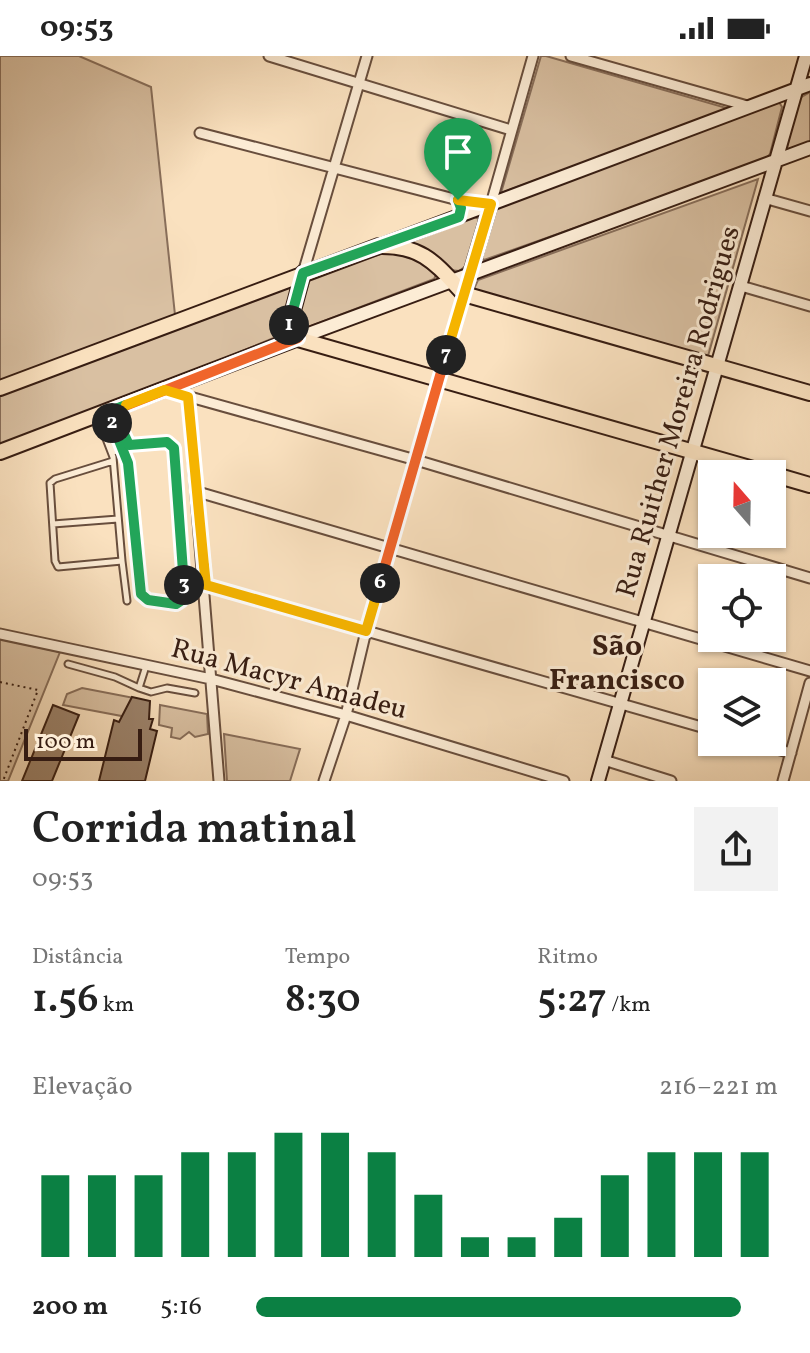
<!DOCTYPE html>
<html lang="pt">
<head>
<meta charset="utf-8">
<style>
  :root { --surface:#fff; --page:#f2f2f2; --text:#222; --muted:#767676; --accent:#0b8043 }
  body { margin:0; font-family:Vollkorn,serif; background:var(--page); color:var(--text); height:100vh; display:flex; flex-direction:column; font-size:30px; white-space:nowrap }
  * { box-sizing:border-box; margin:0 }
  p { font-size:26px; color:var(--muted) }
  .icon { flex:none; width:44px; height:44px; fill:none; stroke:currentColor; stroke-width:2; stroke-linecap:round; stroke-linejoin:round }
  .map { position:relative; height:725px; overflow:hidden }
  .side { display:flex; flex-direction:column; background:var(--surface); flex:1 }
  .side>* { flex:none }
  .needle { width:52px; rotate:340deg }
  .buttons { position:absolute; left:698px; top:404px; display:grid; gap:16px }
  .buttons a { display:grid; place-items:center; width:88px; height:88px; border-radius:0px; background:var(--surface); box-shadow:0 2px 6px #0004; font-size:40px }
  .scale { position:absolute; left:24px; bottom:20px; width:118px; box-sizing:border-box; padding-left:8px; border:4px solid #371d12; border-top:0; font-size:22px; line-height:28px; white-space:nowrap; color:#371d12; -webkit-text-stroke:6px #fcecd5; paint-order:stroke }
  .pin { position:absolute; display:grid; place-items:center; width:68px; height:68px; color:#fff; margin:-82px -34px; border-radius:50% 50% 50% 0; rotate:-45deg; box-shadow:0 0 8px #0007 }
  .pin .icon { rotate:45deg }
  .km { position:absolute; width:40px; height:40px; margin:-20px; border-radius:50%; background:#222; color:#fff; font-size:22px; line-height:40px; text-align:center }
  .round { display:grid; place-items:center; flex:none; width:84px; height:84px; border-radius:0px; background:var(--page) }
  .summary { display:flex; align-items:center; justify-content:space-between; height:136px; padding:0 32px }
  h1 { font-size:44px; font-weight:600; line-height:60px }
  .stats { display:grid; grid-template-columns:repeat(3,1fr); gap:12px; height:136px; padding:8px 32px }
  .stats div { display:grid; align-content:center }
  .stats b { font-size:40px; font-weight:600 }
  .stats small { font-size:22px; font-weight:400 }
  .stats p { font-size:22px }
  .chart { height:224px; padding:16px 32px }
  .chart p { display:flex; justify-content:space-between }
  .chart svg { width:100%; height:144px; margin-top:8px; stroke:var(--accent); stroke-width:6 }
  ul { padding:0 32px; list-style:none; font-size:26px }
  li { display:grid; grid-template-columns:128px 96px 1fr; align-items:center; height:60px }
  li i { height:20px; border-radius:10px; background:var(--accent) }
  .status { display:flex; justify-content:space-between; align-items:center; height:56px; padding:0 40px; background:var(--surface); direction:ltr }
  .status svg { height:22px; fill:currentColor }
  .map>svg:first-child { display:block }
</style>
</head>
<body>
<div class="status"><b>09:53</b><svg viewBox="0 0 49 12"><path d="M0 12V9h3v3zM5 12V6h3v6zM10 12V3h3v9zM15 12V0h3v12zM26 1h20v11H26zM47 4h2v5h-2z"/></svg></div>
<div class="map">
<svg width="810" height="725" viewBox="0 0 810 725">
  <rect width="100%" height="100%" fill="#fae1bf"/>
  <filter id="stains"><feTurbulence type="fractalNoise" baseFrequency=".0025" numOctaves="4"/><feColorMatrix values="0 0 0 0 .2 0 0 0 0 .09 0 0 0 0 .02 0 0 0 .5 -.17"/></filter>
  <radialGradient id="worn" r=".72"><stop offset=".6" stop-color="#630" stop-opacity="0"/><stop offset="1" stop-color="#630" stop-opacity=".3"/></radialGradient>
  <path fill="#d9c0a2" stroke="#886e5a" stroke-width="2" d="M0,0h79l72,31 24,228 -175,67z
    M541,0h5l184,53 -229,84z
    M810,36v50l-24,10 12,-53z
    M779,46l3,5 -12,47 -6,7 -280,99 -2,-2 13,-49z
    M758,123l-50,177 -235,-65 5,-11z
    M471,159l8,4 -12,46 -8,6 -9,-1 -18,-18 -26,-11z
    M403,196l15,7 19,14 -3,6 -131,50 -8,-4 17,-52 73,-20z
    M293,227v8l-12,44 -174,72 -107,39v-53z
    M0,583l60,13 -52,129h-8z
    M82,632l52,10 -7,19 -64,-12 4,-11z
    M160,649l47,9 1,20 -13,3 -6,-5 -9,7 -9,-2 1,-9 -13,-3z
    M224,678l76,15 -10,32h-63z"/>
  <path fill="#9c836c" stroke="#371d12" stroke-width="2" d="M132,641l18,4 -1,18h4l-3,10 7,2 -12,50h-46l15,-61 5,2z
    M53,649l26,10 -27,66h-30z"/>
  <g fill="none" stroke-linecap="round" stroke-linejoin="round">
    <defs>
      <path id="lane" d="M102,359l10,18 2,19
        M98,362l15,39 9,104 -64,6 -3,-6 -5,-78 5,-4 58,-18
        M115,373l14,44 12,121 7,6 28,4 6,-4 2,-12 -10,-140 -7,-6 -38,3 -9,-18
        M53,468l65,-5
        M122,505l5,40
        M68,608l47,13 24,11 7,-22
        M139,632l12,4 16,-4 28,5"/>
      <path id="street" d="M269,0l242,74
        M571,0l180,51
        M200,77l258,67 33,4 42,-148
        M764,142l46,13
        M303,217l64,-217
        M741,230l69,20
        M165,334l251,70 394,118
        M188,341l31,384
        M113,354l7,17
        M198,436l612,179
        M206,529l506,145
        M0,578l211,45 135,36 218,66
        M752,686l39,11
        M604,704l67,21
        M324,725l22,-66 20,-84 98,-337
        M783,725l27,-98"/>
      <path id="secondary" d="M382,189l428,-161
        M468,224l23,-76
        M298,282l512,-190
        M598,725l208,-725"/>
      <path id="primary" d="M303,217l-16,60 4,4 480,137
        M0,332l379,-142c44,-1 57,18 85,48l346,99
        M0,396l298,-114
        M772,418l38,11"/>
    </defs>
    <use href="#lane" stroke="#684e3d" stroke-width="9"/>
    <use href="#street" stroke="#684e3d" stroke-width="13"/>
    <use href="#secondary" stroke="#371d12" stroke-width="16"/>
    <use href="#primary" stroke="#371d12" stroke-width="18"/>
    <path stroke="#371d12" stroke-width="2" stroke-dasharray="2 4" stroke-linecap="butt" d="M0,626l38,8 -35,91"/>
    <use href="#lane" stroke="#fcecd5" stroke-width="5"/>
    <use href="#street" stroke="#fcecd5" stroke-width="9"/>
    <use href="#secondary" stroke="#fcecd5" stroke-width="12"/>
    <use href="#primary" stroke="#fae1bf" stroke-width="14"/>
  </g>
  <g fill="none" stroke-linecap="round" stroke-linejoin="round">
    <defs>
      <path id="split-1" d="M289,269l14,-52 156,-56 2,-9 -3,-8"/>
      <path id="split-2" d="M112,367l-5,-10 191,-75 -11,-5 2,-8"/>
      <path id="split-3" d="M112,367l16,40 13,131 7,6 28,4 6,-4 2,-15"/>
      <path id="split-4" d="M126,349l-13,5 16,35 38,-3 7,6 10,137"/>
      <path id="split-5" d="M126,349l39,-15 23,7 16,169"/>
      <path id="split-6" d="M204,510l2,19 160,46 14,-48"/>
      <path id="split-7" d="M380,527l66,-228"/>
      <path id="split-8" d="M446,299l45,-151 -33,-4"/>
    </defs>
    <use href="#split-1" stroke="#fff" stroke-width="16"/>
    <use href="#split-2" stroke="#fff" stroke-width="16"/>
    <use href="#split-3" stroke="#fff" stroke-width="16"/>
    <use href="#split-4" stroke="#fff" stroke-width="16"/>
    <use href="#split-5" stroke="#fff" stroke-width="16"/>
    <use href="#split-6" stroke="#fff" stroke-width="16"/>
    <use href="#split-7" stroke="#fff" stroke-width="16"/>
    <use href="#split-8" stroke="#fff" stroke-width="16"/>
    <use href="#split-1" stroke="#22a559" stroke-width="10"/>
    <use href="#split-2" stroke="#f0652b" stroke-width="10"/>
    <use href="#split-3" stroke="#22a559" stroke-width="10"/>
    <use href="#split-4" stroke="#22a559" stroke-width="10"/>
    <use href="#split-5" stroke="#f5b400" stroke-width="10"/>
    <use href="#split-6" stroke="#f5b400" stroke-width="10"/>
    <use href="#split-7" stroke="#f0652b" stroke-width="10"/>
    <use href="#split-8" stroke="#f5b400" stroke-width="10"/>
  </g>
  <g text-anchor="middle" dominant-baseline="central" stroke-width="6" stroke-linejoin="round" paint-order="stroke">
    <g font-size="28" fill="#371d12" stroke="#fcecd5">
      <text transform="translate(679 356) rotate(-74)">Rua Ruither Moreira Rodrigues</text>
      <text transform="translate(289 624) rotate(15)">Rua Macyr Amadeu</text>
    </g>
    <g font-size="30" font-weight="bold" fill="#371d12" stroke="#fcecd5">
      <text x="617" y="591">São<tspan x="617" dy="34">Francisco</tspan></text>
    </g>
  </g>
  <rect width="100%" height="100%" filter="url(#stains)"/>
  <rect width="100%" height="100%" fill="url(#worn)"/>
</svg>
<div class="buttons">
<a><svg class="needle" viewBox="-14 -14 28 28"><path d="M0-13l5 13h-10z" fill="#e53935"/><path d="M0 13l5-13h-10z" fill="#767676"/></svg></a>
<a><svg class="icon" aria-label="locate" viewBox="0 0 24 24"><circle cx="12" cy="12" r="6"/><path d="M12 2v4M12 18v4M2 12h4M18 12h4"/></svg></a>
<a><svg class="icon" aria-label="layers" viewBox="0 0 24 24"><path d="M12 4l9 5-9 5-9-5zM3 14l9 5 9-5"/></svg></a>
</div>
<div class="scale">100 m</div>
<div class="pin" style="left:458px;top:144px;background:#1e9e55"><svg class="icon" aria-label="arrive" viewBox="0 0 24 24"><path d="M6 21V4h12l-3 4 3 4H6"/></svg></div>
<b class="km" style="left:289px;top:269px">1</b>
<b class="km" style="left:112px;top:367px">2</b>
<b class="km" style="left:184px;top:529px">3</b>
<b class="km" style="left:380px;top:527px">6</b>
<b class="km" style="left:446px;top:299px">7</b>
</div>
<section class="side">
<div class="summary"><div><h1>Corrida matinal</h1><p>09:53</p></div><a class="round"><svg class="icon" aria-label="share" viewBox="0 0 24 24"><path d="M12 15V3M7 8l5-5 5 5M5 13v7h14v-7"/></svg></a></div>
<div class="stats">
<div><p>Distância</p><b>1.56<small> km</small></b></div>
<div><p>Tempo</p><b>8:30</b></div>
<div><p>Ritmo</p><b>5:27<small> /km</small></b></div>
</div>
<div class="chart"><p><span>Elevação</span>216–221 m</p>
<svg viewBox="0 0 160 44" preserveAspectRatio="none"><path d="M5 44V19M15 44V19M25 44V19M35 44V12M45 44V12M55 44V6M65 44V6M75 44V12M85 44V25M95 44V38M105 44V38M115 44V32M125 44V19M135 44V12M145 44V12M155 44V12"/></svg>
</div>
<ul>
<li><b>200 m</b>5:16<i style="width:93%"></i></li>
</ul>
</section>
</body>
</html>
